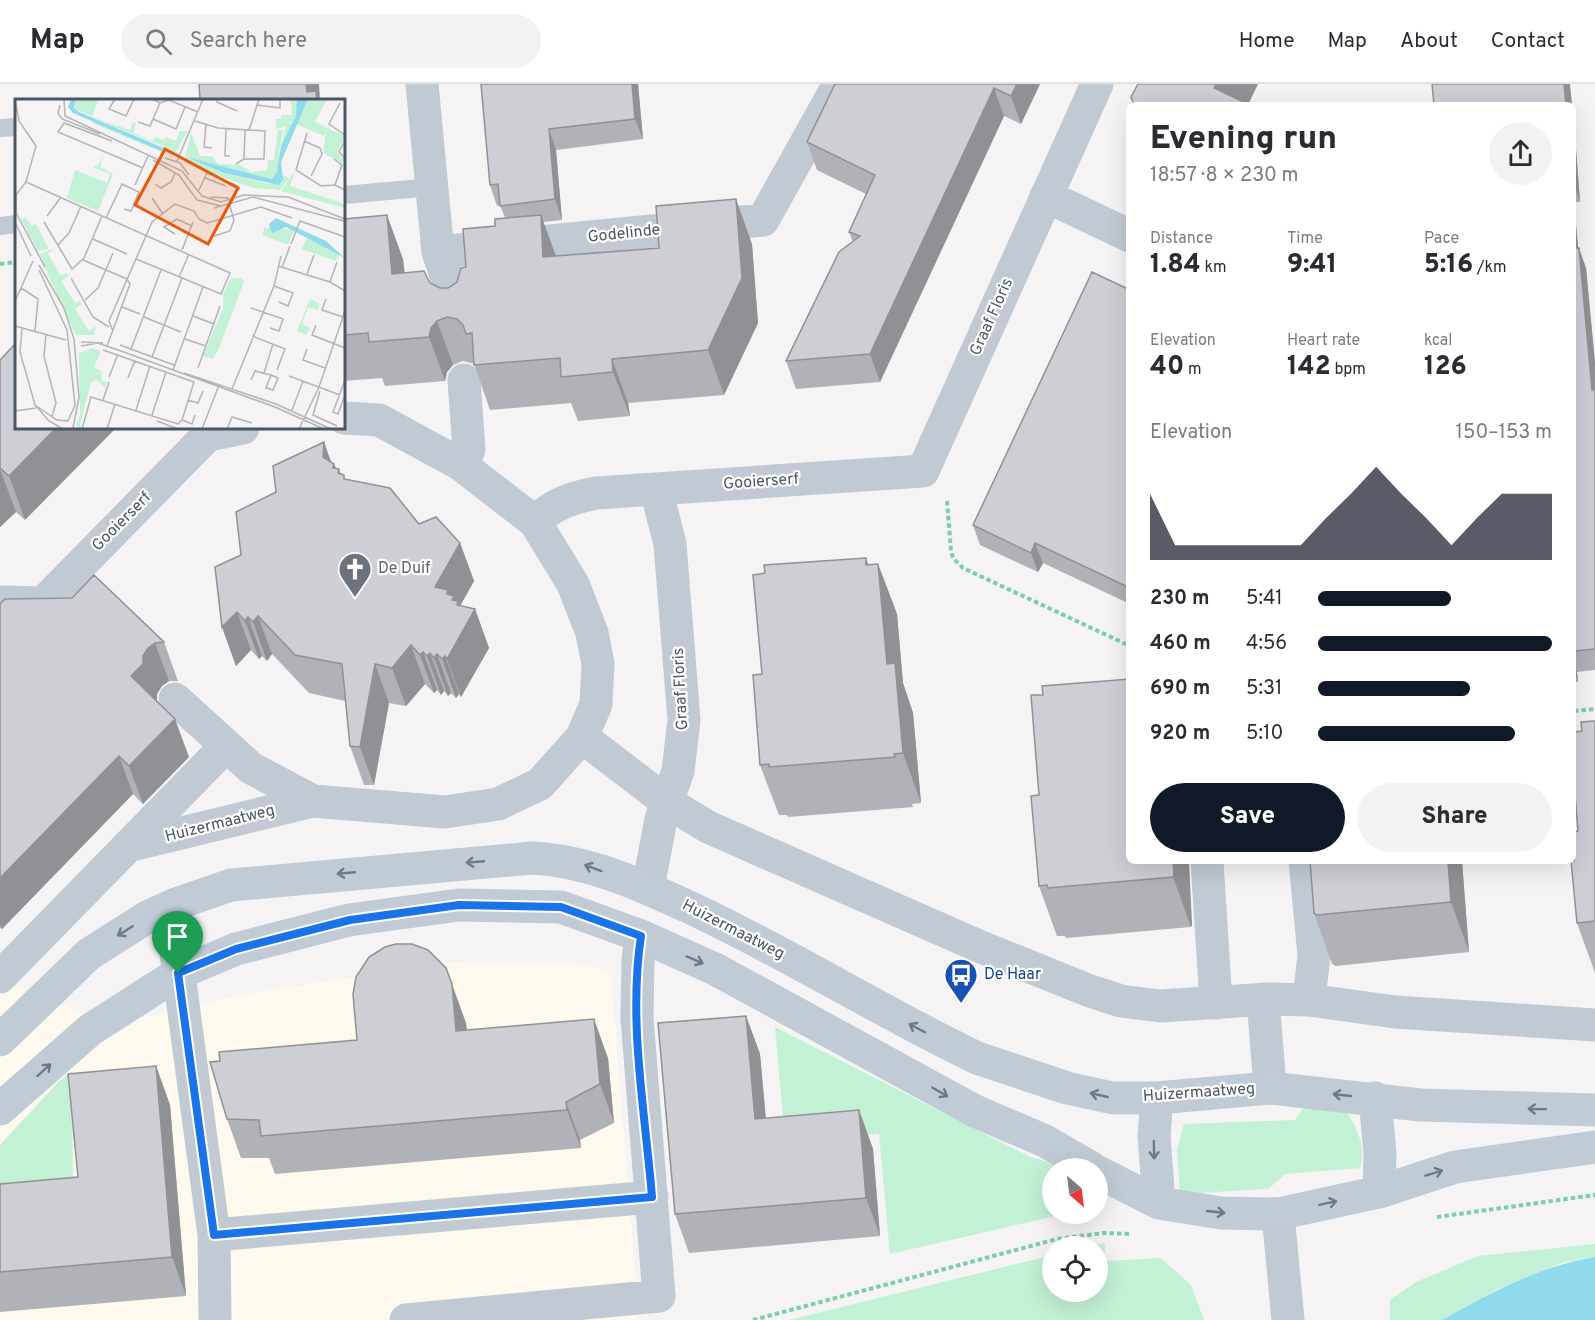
<!DOCTYPE html>
<html lang="en">
<head>
<meta charset="utf-8">
<style>
  :root { --surface:#fff; --page:#f2f2f3; --text:#2b2b33; --muted:#7c7c81; --line:#e1e1e2; --accent:#111827 }
  body { margin:0; font-family:Overpass,sans-serif; background:var(--page); color:var(--text); height:100vh; display:flex; flex-direction:column; font-size:22px; white-space:nowrap }
  * { box-sizing:border-box; margin:0 }
  p { font-size:20px; color:var(--muted) }
  .icon { flex:none; width:33px; height:33px; fill:none; stroke:currentColor; stroke-width:2; stroke-linecap:round; stroke-linejoin:round }
  .map { position:relative; flex:1; overflow:hidden }
  .side { position:absolute; left:1126px; top:18px; width:450px; height:762px; display:flex; flex-direction:column; background:var(--surface); border-radius:9px; box-shadow:0 6px 24px #0002 }
  .side>* { flex:none }
  .needle { width:39px; rotate:152deg }
  .controls { position:absolute; left:1042px; top:1074px; display:grid; gap:12px }
  .controls a { display:grid; place-items:center; width:66px; height:66px; border-radius:50%; background:var(--surface); box-shadow:0 6px 24px #0002; font-size:30px }
  .pin { position:absolute; display:grid; place-items:center; width:51px; height:51px; color:#fff; margin:-62px -26px; border-radius:50% 50% 50% 0; rotate:-45deg; box-shadow:0 0 6px #0007 }
  .pin .icon { rotate:45deg }
  .round { display:grid; place-items:center; flex:none; width:63px; height:63px; border-radius:32px; background:var(--page) }
  .summary { display:flex; align-items:center; justify-content:space-between; height:102px; padding:0 24px }
  h1 { font-size:33px; font-weight:800; line-height:45px }
  .figures { display:grid; grid-template-columns:repeat(3,1fr); gap:9px; height:102px; padding:6px 24px }
  .figures div { display:grid; align-content:center }
  .figures b { font-size:26px; font-weight:800 }
  .figures small { font-size:16px; font-weight:400 }
  .figures p { font-size:16px }
  .chart { height:168px; padding:12px 24px }
  .chart p { display:flex; justify-content:space-between }
  .chart svg { width:100%; height:108px; margin-top:6px; fill:var(--accent); opacity:.7 }
  .button { display:flex; gap:12px; margin-top:auto; padding:12px 24px }
  .button a { flex:1; height:69px; border-radius:36px; background:var(--accent); color:#fff; font-size:24px; font-weight:800; line-height:69px; text-align:center }
  .button a+a { background:var(--page); color:var(--text) }
  ul { padding:0 24px; list-style:none; font-size:20px }
  li { display:grid; grid-template-columns:96px 72px 1fr; align-items:center; height:45px }
  li i { height:15px; border-radius:8px; background:var(--accent) }
  header { display:flex; align-items:center; gap:36px; box-sizing:border-box; height:84px; padding:0 30px; background:var(--surface); border-bottom:2px solid var(--line) }
  header strong { font-size:28px }
  nav { display:flex; gap:33px; margin-inline-start:auto; font-size:21px }
  .search { width:420px; height:54px; background:var(--page); display:flex; align-items:center; gap:15px; box-sizing:border-box; padding:0 21px; border-radius:33px; color:var(--muted); font-size:22px }
  .map>svg:first-child { display:block }
</style>
</head>
<body>
<header>
<strong>Map</strong>
<div class="search"><svg class="icon" aria-label="search" viewBox="0 0 24 24"><circle cx="10" cy="10" r="6"/><path d="M15 15l6 6"/></svg>Search here</div>
<nav><a>Home</a><a>Map</a><a>About</a><a>Contact</a></nav>
</header>
<div class="map">
<svg width="1595" height="1236" viewBox="0 0 1595 1236">
  <rect width="100%" height="100%" fill="#f5f3f3"/>
  <path fill="#fdf9ef" d="M444,878l141,3 26,9 28,346h-639v-340l110,45 131,-30z"/>
  <path fill="#c3f1d5" d="M775,943l255,130 32,9 3,2h-12v46h11l-174,40 -11,-120 -94,6z
    M72,987l1,120 -73,5v-51l59,-64z
    M1308,1018l38,9c12,18 20,36 14,57l-74,6 -18,15 -88,5 -3,-45 7,-25 111,-4z
    M1105,1159v18l56,-3 30,27 13,35h-415l264,-65v37h45v-46h-9z
    M1595,1160v13l-31,5 -66,27 -56,31h-52v-20l26,-18 62,-26z"/>
  <path fill="#90daee" d="M1595,1173v63h-153c49,-27 97,-54 153,-63z"/>
  <g fill="none" stroke-linecap="round" stroke-linejoin="round">
    <path stroke="#7ad0a6" stroke-width="4" stroke-dasharray="4.5 3" stroke-linecap="butt" d="M0,180l16,-2
      M947,417l4,50 2,7 10,10 167,78
      M1574,627l21,-2
      M1437,1133l158,-22
      M753,1236l304,-81 47,-6 28,1"/>
    <path stroke="#c1cad2" stroke-width="18" d="M0,44l16,-1
      M344,111l88,-8
      M0,142l16,-2"/>
    <path stroke="#c1cad2" stroke-width="33" d="M422,0l16,168 21,62
      M1046,112l84,40
      M438,168l325,-32 76,-136
      M460,380l9,-14 -5,-70
      M535,438c18,-18 36,-24 61,-29l327,-22 174,-387
      M0,523l4,-5 39,1 165,-168 35,-7
      M175,615l76,69 62,33
      M582,653l85,65 41,25 273,120 109,44 31,10 39,5 110,-7 39,1 86,12 200,13
      M128,762l185,-45 132,11 53,-8 42,-20 42,-47 14,-33 2,-40 -6,-31 -19,-49 -38,-62 -75,-58 -81,-44 -35,-2
      M1207,777l9,142
      M1305,777l9,94 -5,45
      M648,804l13,-69 17,-48 6,-51 -14,-176 -14,-55
      M176,820l-2,34 40,297 1,85
      M0,893l226,-231
      M1263,915l7,89
      M1278,1130l10,106
      M214,1151l438,-38
      M406,1236l253,-24 -22,-278 1,-58 3,-24"/>
    <path stroke="#c1cbd6" stroke-width="33" d="M0,956l89,-86 60,-38 27,-12 55,-19 302,-27c57,3 108,27 160,51 85,40 166,89 250,132l34,17 90,30 46,10h44l113,-10 150,17 175,5
      M1157,1014l-3,38 5,67
      M1375,1014l5,56 -1,38
      M0,1025l90,-79 89,-57 57,-24 113,-29 110,-15 102,2 80,29 74,33 260,142 70,30 47,27
      M1098,1088l61,31 62,10 57,1 101,-22 76,-25 140,-20"/>
  </g>
  <path fill="#b0b2b7" d="M481,0h157l5,55 -87,11 6,70 -19,2 13,34 196,-12 6,79 -34,72 -96,8 2,13 -52,5 -7,-18 -81,7 -16,-46 -11,-3 -10,4 -6,7 -2,9 -60,5 -3,-8 -38,3v-162l59,40 2,14 35,15h8l9,-6 9,-15 29,-41 10,-8 -5,-13 -3,1 -7,-21z
    M835,0h205l-19,40 -17,-8 -124,266 -84,7 -10,-28 67,-119 -4,-10 17,-38 -49,-24 -10,-28z
    M1574,39l6,79h-6l4,46 8,20 9,95v307l-18,2 1,10h-4z
    M1130,206v314l-87,-41 -5,9 -58,-27 -7,-20z
    M0,276l25,160 -9,-8 -16,15z
    M332,378l2,2 2,4 3,1 2,5 5,6 73,44 41,19 14,38 -14,25 15,3 14,39 -28,49 -2,-3 -3,4 -5,-5 -3,3 -4,-5 -3,4 -4,-5 -3,3 -9,-9 -19,22 -17,-3 -15,82h-10l-14,-39 -5,-45 -36,-8 -37,-39 -5,7 -5,-5 -3,3 -8,-9 -15,16 -14,-39 54,-135z
    M878,480l19,50 6,69 10,30 8,90 -9,1 1,3 -125,10 -1,-2h-8l-19,-50 2,-91 106,-109z
    M0,520l164,38 14,39h-9l-7,5 -5,8v7l32,56 -46,47 -10,-10 -131,135 -2,-1z
    M1595,637v252l-18,-50 1,-92 4,-100z
    M1462,777l7,91 -133,14 -4,-2 -18,-51z
    M1188,778l4,63 -1,2 -125,11 -1,-2h-8l-18,-50z
    M746,932l14,38 6,64 93,-8 14,39 7,87 -191,17 -14,-39z
    M466,939l1,7 141,28 6,65 -34,17 1,8 -306,26 -6,-16h-28l-14,-39 -7,-58z
    M156,982l14,39 16,191 -186,16v-128l78,-7z"/>
  <path fill="#909195" d="M306,0h13l1,16h-10l-3,-8z
    M632,0h6l5,55 -8,-20z
    M1017,0h23l-19,40 -10,-28z
    M1216,0h42l-10,21 -34,-17z
    M1564,0h6l2,21h-6z
    M994,4l10,28 -124,266 -10,-28z
    M1574,39l6,79 -6,-19z
    M549,45l7,21 6,70 -7,-21z
    M736,115l16,45 6,79 -34,72 -16,-45z
    M1574,117v1l6,66 -6,-17z
    M387,131l16,44 5,59 -16,-44z
    M541,131l16,44 -14,-2z
    M1579,164l7,20 9,95v35l-3,-8z
    M437,237l16,44 -6,7 -2,9 -16,-44 2,-9z
    M612,275l16,44 2,13 -17,-44z
    M56,344h60l-91,92 -16,-44z
    M324,358l9,25 1,-3 14,38 -25,-45z
    M0,385l16,43 -16,15z
    M460,459l14,38 -14,25 15,3 14,39 -28,49 -14,-38 -12,-72z
    M1035,459l8,20 -5,9 -7,-19z
    M866,474l16,44 -4,-38 19,50 6,69 10,30 8,90 -18,-50 -16,-89 -21,-99z
    M237,528l14,38 -15,16 -14,-39z
    M258,532l14,38 -5,7 -14,-39z
    M248,533l14,39 -3,3 -14,-38z
    M155,559l14,38 -7,5 -5,8v9l-26,-27 17,-28z
    M411,561l14,39 -19,22 -14,-38z
    M423,568l14,38 -3,3 -14,-38z
    M430,569l14,38 -3,4 -14,-39z
    M437,570l14,39 -3,3 -14,-38z
    M445,572l14,38 -3,4 -14,-39z
    M1574,579l3,9 1,10 -4,-11z
    M375,580l14,39 -15,82 -14,-38z
    M175,635l14,38 -46,47 -14,-38z
    M119,672l14,38 -131,135 -2,-4v-47z
    M1173,777h16l3,64 -1,2 -18,-50z
    M1448,777h14l7,91 -18,-50z
    M452,900l14,39 4,47 -14,-39z
    M746,932l14,38 9,104 -14,-39z
    M594,935l14,39 6,65 -14,-39z
    M156,982l14,39 16,191 -14,-39z
    M566,1018l14,38 1,8 -14,-38z
    M859,1026l14,39 7,87 -14,-38z"/>
  <path fill="#cdcfd5" stroke="#909195" stroke-width="1.5" d="M199,0h107l1,8 9,-1 1,9h-117z
    M481,0h151l3,35 -86,10 6,70 -55,7 -2,-22 -8,1z
    M835,0h182l-6,12 -17,-8 -124,266 -84,7 53,-109 21,-16 -11,-4 26,-57 -68,-33z
    M1138,0h78l-2,4 36,17h-116l-3,-8z
    M1432,0h132l2,21h-132z
    M736,115l6,79 -34,72 -96,9 1,13 -52,5 -1,-19 -86,7 -2,-32 -6,1 -3,-9 -6,-6 -10,-2 -10,4 -6,7 -2,9 -60,5 -1,-9 -24,2v-116l43,-4 5,59 32,-3 6,12 10,5h8l9,-6 4,-14 5,-1 -3,-38 32,-3v-7l46,-4 2,42 116,-9 -3,-42z
    M1574,164h5l13,142h3v259l-21,2z
    M1092,188l38,18v298l-95,-45 -4,10 -58,-28z
    M16,259v85h40l-47,48 -9,-8v-108z
    M324,358l-1,15 11,7 -1,4 6,1 -1,4 6,2v4l46,9 29,36 17,-7 24,26 -25,44 13,3 -1,4 7,2 -2,4 6,1 -1,4 18,4 -28,50 -2,-3 -3,3 -5,-5 -3,4 -4,-5 -3,3 -4,-4 -3,3 -9,-10 -19,23 -17,-4 -15,83 -10,-1 -8,-82 -47,-9 -37,-39 -5,6 -5,-5 -3,4 -8,-9 -15,15 -7,-60 26,-12 -5,-43 40,-20 -3,-26z
    M866,474v7l12,-1 9,100 8,-1 8,90 -9,1 1,3 -126,10v-3l-9,1 -7,-90 9,-1 -9,-99 12,-2 -1,-8z
    M94,491l70,67 -9,1 -7,5 -5,8v8l-12,12 44,43 -46,47 -10,-10 -119,122v-274l5,-5 67,-1z
    M1130,595v182h43l1,13 -1,3 -125,11 -1,-3 -8,1 -8,-90 8,-1 -8,-100h12l-1,-9z
    M1595,637v200l-18,2 -6,-62h3v-29l4,-1 -4,-48v-51l8,-1 -1,-9z
    M1310,777h138l3,41 -134,13 -3,-2z
    M396,860h16l16,6 18,18 6,16 4,47 138,-12 6,65 -34,18 1,8 -306,26 -2,-16 -32,-1 -17,-57 10,-1 -1,-9 138,-12 -4,-46 3,-17 13,-20 16,-10z
    M746,932l9,103 104,-9 7,88 -191,16 -17,-191z
    M156,982l16,191 -172,15v-88l78,-7 -10,-103z"/>
  <defs><path id="oneway-shaft" d="M-6 0H5M1.5-3L5.5 0L1.5 3" fill="none" stroke-width="1.6" stroke-linecap="round" stroke-linejoin="round" transform="scale(1.5)"/></defs>
  <g stroke="#6e7984">
    <use href="#oneway-shaft" transform="translate(475 778) rotate(175)"/>
    <use href="#oneway-shaft" transform="translate(593 784) rotate(-160)"/>
    <use href="#oneway-shaft" transform="translate(346 789) rotate(175)"/>
    <use href="#oneway-shaft" transform="translate(125 847) rotate(148)"/>
    <use href="#oneway-shaft" transform="translate(695 876) rotate(23)"/>
    <use href="#oneway-shaft" transform="translate(917 944) rotate(-152)"/>
    <use href="#oneway-shaft" transform="translate(44 986) rotate(-42)"/>
    <use href="#oneway-shaft" transform="translate(940 1008) rotate(30)"/>
    <use href="#oneway-shaft" transform="translate(1099 1011) rotate(-167)"/>
    <use href="#oneway-shaft" transform="translate(1342 1011) rotate(-174)"/>
    <use href="#oneway-shaft" transform="translate(1537 1025) rotate(-179)"/>
    <use href="#oneway-shaft" transform="translate(1154 1066) rotate(89)"/>
    <use href="#oneway-shaft" transform="translate(1434 1089) rotate(-17)"/>
    <use href="#oneway-shaft" transform="translate(1328 1119) rotate(-12)"/>
    <use href="#oneway-shaft" transform="translate(1216 1128) rotate(6)"/>
  </g>
  <g fill="none" stroke-linecap="round" stroke-linejoin="round">
    <defs>
      <path id="route" d="M459,821l102,2 80,29c-13,85 4,175 11,261l-438,38 -36,-262 58,-24 114,-29z"/>
    </defs>
    <use href="#route" stroke="#fff" stroke-width="12"/>
    <use href="#route" stroke="#1a73e8" stroke-width="8"/>
  </g>
  <defs>
    <symbol id="church-pin" viewBox="-11 -11 22 30"><path d="M0 17L-7.5 6A9.5 9.5 0 1 1 7.5 6Z" fill="#6b7280" stroke="#fff"/><path d="M-1.2-6h2.4v3.5h3.3v2.4h-3.3V6h-2.4V-.1h-3.3v-2.4h3.3Z" fill="#fff"/></symbol>
    <symbol id="bus-pin" viewBox="-11 -11 22 30"><path d="M0 17L-7.5 6A9.5 9.5 0 1 1 7.5 6Z" fill="#1a4fb4" stroke="#fff"/><path d="M-5-6H5V4H4V6H2V4H-2V6H-4V4H-5ZM-3.5-4V0h7V-4ZM-3.5 1.2v1.5H-2V1.2ZM2 1.2v1.5H3.5V1.2Z" fill="#fff"/></symbol>
  </defs>
  <g fill-rule="evenodd">
    <use href="#church-pin" x="336" y="466" width="38" height="52"/>
    <use href="#bus-pin" x="942" y="872" width="38" height="52"/>
  </g>
  <g text-anchor="middle" dominant-baseline="central" stroke-width="4.5" stroke-linejoin="round" paint-order="stroke">
    <g font-size="16" fill="#4a5661" stroke="#fff">
      <text transform="translate(624 150) rotate(-6)">Godelinde</text>
      <text transform="translate(992 233) rotate(-66)">Graaf Floris</text>
      <text transform="translate(761 398) rotate(-4)">Gooierserf</text>
      <text transform="translate(122 438) rotate(-45)">Gooierserf</text>
      <text transform="translate(681 605) rotate(-93)">Graaf Floris</text>
      <text transform="translate(220 740) rotate(-14)">Huizermaatweg</text>
      <text transform="translate(733 846) rotate(27)">Huizermaatweg</text>
      <text transform="translate(1199 1009) rotate(-4)">Huizermaatweg</text>
    </g>
    <g font-size="16" fill="#5b616d" stroke="#fff" text-anchor="start">
      <text x="378" y="485">De Duif</text>
    </g>
    <g font-size="16" fill="#164399" stroke="#fff" text-anchor="start">
      <text x="984" y="891">De Haar</text>
    </g>
  </g>
  <g transform="translate(15 15)">
    <rect width="330" height="330" fill="#f5f3f3"/>
    <path d="M61,0h23l-7,17 -17,-7zM276,0l35,2 -11,21 30,14 -8,17 8,6 -3,4 -19,-10 3,-21 -2,4 -32,-14h-5l6,2 -12,22 -4,26 -5,7 -86,-22 38,16 45,11 15,-9 5,3 -9,12 -27,-2 -69,-25 7,-30 9,23h12l6,8 22,1 11,7 16,-2 1,-10h6l4,-30h5l-6,33 9,-37 -10,3v-10h5v-4h11zM79,19l36,12 3,-8 3,1 -3,10 20,8 2,-4 9,3 2,-3 10,4 4,-10h8l-14,24h-5l-77,-32 1,-3 68,31 11,-1zM88,56l-3,12 13,7 -15,37 -31,-13 8,-28 32,13 3,-9 -18,-7 6,-2zM280,72l-5,15 55,18v4l-64,-17zM10,118l7,9 4,-2 13,25 -11,2 -17,-32zM250,127l2,5 1,-4 26,3 -6,15 -26,-10zM293,138l31,18 -3,6 -35,-12zM40,149l-7,6 13,22 6,-3 2,3 -8,5 14,22 5,-2 2,3 -7,5 14,22 7,-5 -2,9h-18l-26,-56 -10,-25zM226,179l3,4 -25,66 -6,11 -10,-3 20,-47v-15l7,-15zM295,200l10,5 -2,6 -10,-3 -6,17 8,4 -4,7 -9,-4zM78,249l8,3 -7,16 10,6 -9,1h6l1,7 5,1 -2,6 -8,-8 -6,2 -12,47 -3,-5 4,-9 -1,-62z" fill="#c3f1d5"/>
    <path d="M56,0h5l-2,9 5,4 94,40 -12,-1 -88,-38 -5,-6zM282,0h11l-27,63 2,17 -4,6 -55,-12 -38,-16 86,22 5,-7 4,-26 15,-30zM261,119l50,23 19,17 -59,-31 -14,6 -3,-9z" fill="#90daee"/>
    <path fill="none" stroke="#b1b4b9" stroke-width="1.5" d="M49,0l1,17 117,55 20,25 19,6 23,-7M100,0l-6,10 17,7 8,-17M137,0l8,4 9,-3 29,12M203,0l-1,3 20,9M0,1l4,21 17,25 -10,36 -10,13v17M325,4l-11,21 16,11M45,6l-2,8 4,6 38,15M242,6l23,3v-9M138,20l23,10 9,-22M180,22l23,7 47,3 -1,28h-20l-8,5M123,23l12,4 10,-23M191,26l-2,22 8,1M211,30l-1,27h5M234,31l10,-31M292,34l-11,37 25,16 14,-1 10,5M97,42l-48,-18 -6,9 85,36M289,42l16,7 2,6 -11,22M330,42l-6,11 6,6M150,59l15,5 9,12M229,60l1,-29M319,60l8,6 -7,20M138,61l26,15 18,25M162,62l26,-62M190,79l21,8M11,83l204,91 -9,21 -85,-35M140,85l6,4 10,-6 4,-9M120,86l13,-29M184,91l8,-17 31,13M228,96l45,2 57,22M196,98l18,1M137,99l11,16M182,101l24,6M199,109l39,-11 91,24M0,112l30,56M32,117l14,-19M91,119l16,-34 17,8 -8,19 -7,-2M0,123l16,34M29,123l28,47 12,-11 18,-42M160,135l-11,-7 13,-8 15,7M199,137l16,-5 4,-11 -5,-17M78,140l34,15M276,145l9,-23 45,16M43,146l11,-12 12,-27M167,151l11,-28M68,161l44,19M24,166l25,43 10,31 5,58 -6,31M263,167l52,16 15,9M267,169l8,-22M292,175l7,-19M164,178l10,-23M56,179l22,39 16,10M315,183l7,-20M259,187l19,7 -5,13 -9,-4M6,189l17,11 -3,32M311,200l-4,11 21,7M70,201l13,-12 15,-35M0,202l18,-40M107,208l18,7M236,209l32,11 -4,12 -9,-3M178,217l21,8M129,218l37,15M301,226l-4,10 33,13M0,227l51,14M7,229l-2,24 15,53 14,16 14,8M98,232l-4,-10 43,-99 23,-18 19,7 5,8 8,4 54,-16 31,11M31,235l-2,22 12,47 -4,13M237,237l33,13 -8,21M170,240l21,7M66,243l22,1M105,246l54,20M66,247l17,-3 23,8 154,56 49,22M92,247l23,-62 -3,-5M116,250l30,-79M292,250l-4,11 22,8M88,251l91,32M137,258l30,-79M183,269l22,-62M158,271l30,-83M169,274l92,31 55,25M249,274l9,-29M274,277l51,19M94,278l9,-23M113,279l7,-18M236,281l4,-9 16,4 -5,13 7,2 5,-12 -7,-3M330,281l-12,32 5,2 7,-19M179,283l-12,38 10,4 3,-9M217,290l42,-103 7,-30M305,292l-7,24 24,11M88,301l6,-18M173,301l10,3 5,-12M20,306l22,15 11,1 7,-16 -8,-75 -28,-60M121,311l14,-44M277,311l11,-29M0,312l21,-3M137,316l14,-43M142,322l21,8M67,330l9,-32 87,27 4,-4M92,330l8,-25M187,330l17,-44M212,330l5,-12 20,6M284,330l20,-42 26,-76"/>
    <path fill="#e8590c" fill-opacity="0.15" stroke="#e8590c" stroke-width="3" d="M150,50l73,39 -30,56 -73,-39z"/>
    <rect width="330" height="330" fill="none" stroke="#4a5661" stroke-width="3"/>
  </g>
</svg>
<div class="controls">
<a><svg class="needle" viewBox="-14 -14 28 28"><path d="M0-13l5 13h-10z" fill="#e53935"/><path d="M0 13l5-13h-10z" fill="#7c7c81"/></svg></a>
<a><svg class="icon" aria-label="locate" viewBox="0 0 24 24"><circle cx="12" cy="12" r="6"/><path d="M12 2v4M12 18v4M2 12h4M18 12h4"/></svg></a>
</div>
<div class="pin" style="left:178px;top:889px;background:#1e9e55"><svg class="icon" aria-label="arrive" viewBox="0 0 24 24"><path d="M6 21V4h12l-3 4 3 4H6"/></svg></div>
<section class="side">
<div class="summary"><div><h1>Evening run</h1><p>18:57 · 8 × 230 m</p></div><a class="round"><svg class="icon" aria-label="share" viewBox="0 0 24 24"><path d="M12 15V3M7 8l5-5 5 5M5 13v7h14v-7"/></svg></a></div>
<div class="figures">
<div><p>Distance</p><b>1.84<small> km</small></b></div>
<div><p>Time</p><b>9:41</b></div>
<div><p>Pace</p><b>5:16<small> /km</small></b></div>
</div>
<div class="figures">
<div><p>Elevation</p><b>40<small> m</small></b></div>
<div><p>Heart rate</p><b>142<small> bpm</small></b></div>
<div><p>kcal</p><b>126</b></div>
</div>
<div class="chart"><p><span>Elevation</span>150–153 m</p>
<svg viewBox="0 0 160 44" preserveAspectRatio="none"><path d="M0 44V17L10 38L20 38L30 38L40 38L50 38L60 38L70 27L80 17L90 6L100 17L110 27L120 38L130 27L140 17L150 17L160 17V44z"/></svg>
</div>
<ul>
<li><b>230 m</b>5:41<i style="width:57%"></i></li>
<li><b>460 m</b>4:56<i style="width:100%"></i></li>
<li><b>690 m</b>5:31<i style="width:65%"></i></li>
<li><b>920 m</b>5:10<i style="width:84%"></i></li>
</ul>
<div class="button"><a>Save</a><a>Share</a></div>
</section>
</div>
</body>
</html>
